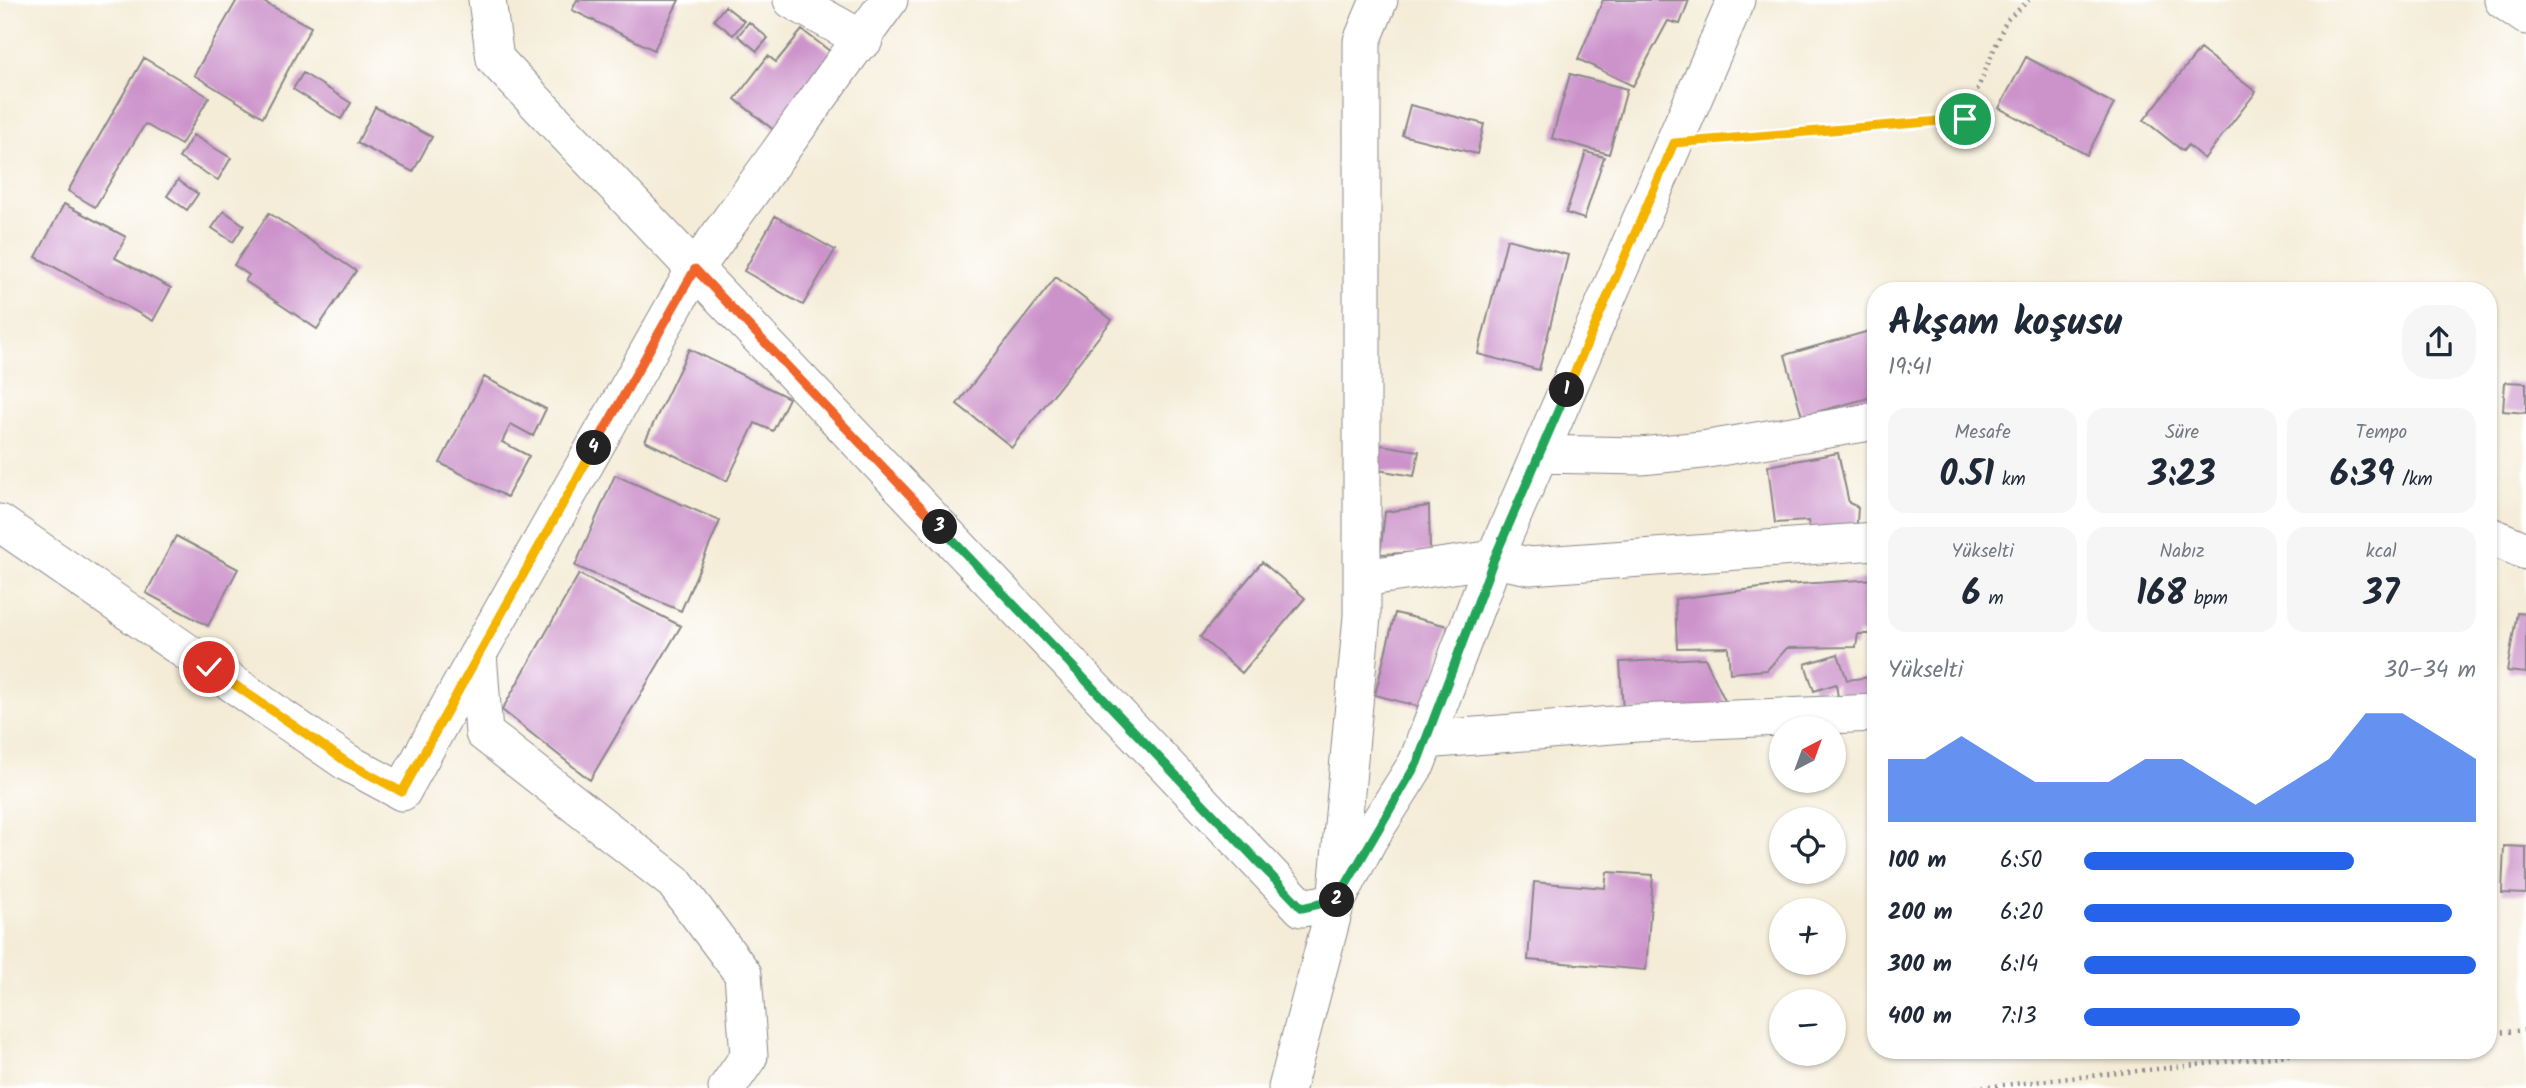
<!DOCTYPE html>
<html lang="tr">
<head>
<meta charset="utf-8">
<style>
  :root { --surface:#fff; --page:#f6f6f7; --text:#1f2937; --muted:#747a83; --accent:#2563eb }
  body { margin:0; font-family:Kalam,sans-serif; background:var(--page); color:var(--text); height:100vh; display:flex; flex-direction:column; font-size:26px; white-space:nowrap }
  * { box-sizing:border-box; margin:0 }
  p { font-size:23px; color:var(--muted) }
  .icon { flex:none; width:38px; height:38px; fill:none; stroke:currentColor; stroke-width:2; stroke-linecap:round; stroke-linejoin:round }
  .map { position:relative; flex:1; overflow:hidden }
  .panel { position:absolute; left:1867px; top:282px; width:630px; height:777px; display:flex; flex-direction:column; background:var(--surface); border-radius:28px; box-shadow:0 2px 5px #0004 }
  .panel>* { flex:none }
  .needle { width:46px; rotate:41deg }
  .controls { position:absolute; left:1769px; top:716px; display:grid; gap:14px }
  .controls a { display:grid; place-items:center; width:77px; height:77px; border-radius:50%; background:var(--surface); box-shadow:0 2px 5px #0004; font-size:35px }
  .pin { position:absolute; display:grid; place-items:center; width:60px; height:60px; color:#fff; margin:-30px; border:4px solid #fff; border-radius:50%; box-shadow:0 2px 7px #0007 }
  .km { position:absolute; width:35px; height:35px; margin:-18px; border-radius:50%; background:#222; color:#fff; font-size:19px; line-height:35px; text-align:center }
  .round { display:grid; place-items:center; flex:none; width:74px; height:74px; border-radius:28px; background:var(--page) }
  .overview { display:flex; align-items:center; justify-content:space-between; height:119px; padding:0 21px }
  h1 { font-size:38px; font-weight:700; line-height:52px }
  .figures { display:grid; grid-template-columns:repeat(3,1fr); gap:10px; height:119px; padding:7px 21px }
  .figures div { display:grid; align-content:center; border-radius:18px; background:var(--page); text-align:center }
  .figures b { font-size:35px; font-weight:700 }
  .figures small { font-size:19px; font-weight:400 }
  .figures p { font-size:19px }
  .chart { height:196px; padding:14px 21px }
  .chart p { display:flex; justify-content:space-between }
  .chart svg { width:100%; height:126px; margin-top:7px; fill:var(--accent); opacity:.7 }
  ul { padding:0 21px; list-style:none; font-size:23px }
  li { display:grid; grid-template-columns:112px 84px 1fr; align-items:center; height:52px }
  li i { height:18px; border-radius:9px; background:var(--accent) }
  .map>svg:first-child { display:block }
</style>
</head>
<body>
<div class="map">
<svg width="2526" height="1088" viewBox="0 0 2526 1088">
  <rect width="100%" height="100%" fill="#fff"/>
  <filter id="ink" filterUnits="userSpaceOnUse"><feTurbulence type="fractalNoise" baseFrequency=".0143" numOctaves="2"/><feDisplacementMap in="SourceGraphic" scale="14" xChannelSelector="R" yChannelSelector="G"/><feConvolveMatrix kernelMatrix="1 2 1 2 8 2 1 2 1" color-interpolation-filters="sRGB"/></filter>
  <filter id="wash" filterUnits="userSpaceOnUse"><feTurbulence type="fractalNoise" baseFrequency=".00686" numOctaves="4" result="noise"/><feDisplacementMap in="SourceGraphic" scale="28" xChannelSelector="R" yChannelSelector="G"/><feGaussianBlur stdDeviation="1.57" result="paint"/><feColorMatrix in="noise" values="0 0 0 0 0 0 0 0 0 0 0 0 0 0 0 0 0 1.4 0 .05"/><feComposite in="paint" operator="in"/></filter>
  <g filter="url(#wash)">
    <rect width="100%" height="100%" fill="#f4ecd7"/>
    <g id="blocks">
      <path fill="#cc93ca" d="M237,0h23l51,27 -48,90 -69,-42z
        M577,0h102l-25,50 -82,-40z
        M1603,0h86l-9,24 -12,-3 -35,65 -55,-27z
        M725,6l19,15 -11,14 -19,-15z
        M749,22l19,16 -11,13 -19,-15z
        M802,30l33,25 -60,76 -40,-32 33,-43 8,6z
        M2200,49l56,43 -52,67 -16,-14 -5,6 -39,-31z
        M2026,57l88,47 -27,51 -88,-47z
        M144,58l65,39 -28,48 -36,-21 -50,83 -27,-16z
        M303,73l48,30 -10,16 -48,-30z
        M1570,74l57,15 -18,65 -57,-16z
        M1410,105l74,19 -7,30 -75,-19z
        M375,107l57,30 -19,35 -56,-29z
        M193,135l38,23 -13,22 -39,-22z
        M1586,152l18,5 -20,62 -18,-6z
        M178,180l20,14 -11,16 -20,-14z
        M64,204l62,33 -11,21 56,30 -18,33 -117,-64z
        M224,211l20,14 -11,17 -21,-14z
        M269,213l87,58 -39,58 -72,-48 4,-6 -15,-10z
        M775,216l60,34 -32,55 -59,-34z
        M1507,239l61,16 -29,115 -61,-16z
        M1056,277l56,43 -100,127 -55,-43z
        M1876,329v67l-74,20 -17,-61z
        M689,349l100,49 -16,33 -18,-8 -28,58 -82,-40z
        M484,377l62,32 -13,27 -22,-12 -9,18 27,14 -22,41 -67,-34z
        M2505,382l21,1v30l-23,-2z
        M1375,444l44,7 -5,25 -43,-7z
        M1838,453l11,50 9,4 -2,30 -44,3 -4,-19 -33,2 -7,-57z
        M615,475l105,46 -39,90 -106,-45z
        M1429,506l1,46 -50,2 5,-42z
        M176,536l62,33 -30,57 -62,-33z
        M1262,562l43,36 -63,75 -42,-36z
        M579,574l102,52 -91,154 -88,-70z
        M1876,579v55h-18l-2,13 -69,1 -20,22 -37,3 -2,-26 -51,1 -2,-49 109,-14z
        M2517,612l9,1v60l-19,-2z
        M1395,613l53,13 -20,83 -53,-14z
        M1838,654l9,26 23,-3 4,28 -34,5 -4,-26 -22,7 -9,-27z
        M1705,658l23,49 -105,5 -3,-50z
        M2504,846l22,1v47l-24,-1z
        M1607,872l46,3 -7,95 -118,-10 6,-78 71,6z"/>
    </g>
  </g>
  <g filter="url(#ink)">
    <use href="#blocks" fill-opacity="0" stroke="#8b8789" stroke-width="2"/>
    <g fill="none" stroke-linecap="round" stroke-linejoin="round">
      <defs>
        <path id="minor" d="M487,0l8,59 807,849 34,-6 33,-63 48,-76 77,-204 242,-559
          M792,0l72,40
          M2503,0l23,16
          M1539,454l102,2 61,-6 174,-29
          M0,523l348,240 54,29 76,-138
          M2488,535l38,16
          M1363,578l131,-19 36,7 346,-25
          M1425,740l212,-17 239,-10
          M727,1088l22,-32 -6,-82 -69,-92 -190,-149 -6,-79 217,-385 194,-269
          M1287,1088l49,-186 26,-286v-575l17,-41"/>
      </defs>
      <use href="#minor" stroke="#8b8789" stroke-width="39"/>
      <path stroke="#8b8789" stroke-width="4.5" stroke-dasharray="2 5" stroke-linecap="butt" d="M1717,139l248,-20 41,-98 23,-21
        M2488,1034l38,-4
        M1975,1088l364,-38"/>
      <use href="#minor" stroke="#fff" stroke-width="37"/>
    </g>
  </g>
  <g fill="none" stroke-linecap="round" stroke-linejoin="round" filter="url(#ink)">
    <defs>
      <path id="split-1" d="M1567,390l107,-247 291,-24"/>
      <path id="split-2" d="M1337,900l80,-137 77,-204 73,-169"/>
      <path id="split-3" d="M940,527l362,381 35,-8"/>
      <path id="split-4" d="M594,448l101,-179 245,258"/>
      <path id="split-5" d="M209,667l139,96 54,29 192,-344"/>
    </defs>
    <use href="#split-1" stroke="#fff" stroke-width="14"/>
    <use href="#split-2" stroke="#fff" stroke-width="14"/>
    <use href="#split-3" stroke="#fff" stroke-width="14"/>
    <use href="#split-4" stroke="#fff" stroke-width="14"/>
    <use href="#split-5" stroke="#fff" stroke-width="14"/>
    <use href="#split-1" stroke="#f5b400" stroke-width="9"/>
    <use href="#split-2" stroke="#22a559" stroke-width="9"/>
    <use href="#split-3" stroke="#22a559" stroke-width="9"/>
    <use href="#split-4" stroke="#f0652b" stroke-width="9"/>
    <use href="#split-5" stroke="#f5b400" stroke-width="9"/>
  </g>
</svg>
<div class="controls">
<a><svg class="needle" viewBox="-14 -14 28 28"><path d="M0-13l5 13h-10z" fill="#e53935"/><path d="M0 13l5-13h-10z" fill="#747a83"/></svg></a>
<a><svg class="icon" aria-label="locate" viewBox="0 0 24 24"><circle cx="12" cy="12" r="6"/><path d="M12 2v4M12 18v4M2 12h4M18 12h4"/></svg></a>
<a>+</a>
<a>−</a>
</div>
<div class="pin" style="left:1965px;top:119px;background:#1e9e55"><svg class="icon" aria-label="arrive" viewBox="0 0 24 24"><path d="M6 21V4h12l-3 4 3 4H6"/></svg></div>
<div class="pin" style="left:209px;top:667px;background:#d93025"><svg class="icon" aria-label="check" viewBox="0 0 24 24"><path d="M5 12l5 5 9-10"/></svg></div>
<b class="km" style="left:1567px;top:390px">1</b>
<b class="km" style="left:1337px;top:900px">2</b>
<b class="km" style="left:940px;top:527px">3</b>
<b class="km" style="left:594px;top:448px">4</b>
<section class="panel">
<div class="overview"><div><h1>Akşam koşusu</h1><p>19:41</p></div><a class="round"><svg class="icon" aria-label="share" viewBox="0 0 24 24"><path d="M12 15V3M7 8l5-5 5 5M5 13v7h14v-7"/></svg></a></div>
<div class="figures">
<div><p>Mesafe</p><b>0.51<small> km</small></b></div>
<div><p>Süre</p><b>3:23</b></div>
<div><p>Tempo</p><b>6:39<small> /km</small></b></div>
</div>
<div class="figures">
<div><p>Yükselti</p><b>6<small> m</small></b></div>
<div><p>Nabız</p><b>168<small> bpm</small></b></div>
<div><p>kcal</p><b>37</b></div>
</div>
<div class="chart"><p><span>Yükselti</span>30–34 m</p>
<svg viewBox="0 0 160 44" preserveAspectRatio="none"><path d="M0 44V22L10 22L20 14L30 22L40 30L50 30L60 30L70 22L80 22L90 30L100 38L110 30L120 22L130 6L140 6L150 14L160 22V44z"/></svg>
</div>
<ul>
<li><b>100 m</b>6:50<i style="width:69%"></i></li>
<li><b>200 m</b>6:20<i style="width:94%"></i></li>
<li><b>300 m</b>6:14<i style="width:100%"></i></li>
<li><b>400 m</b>7:13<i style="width:55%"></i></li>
</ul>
</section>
</div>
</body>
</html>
